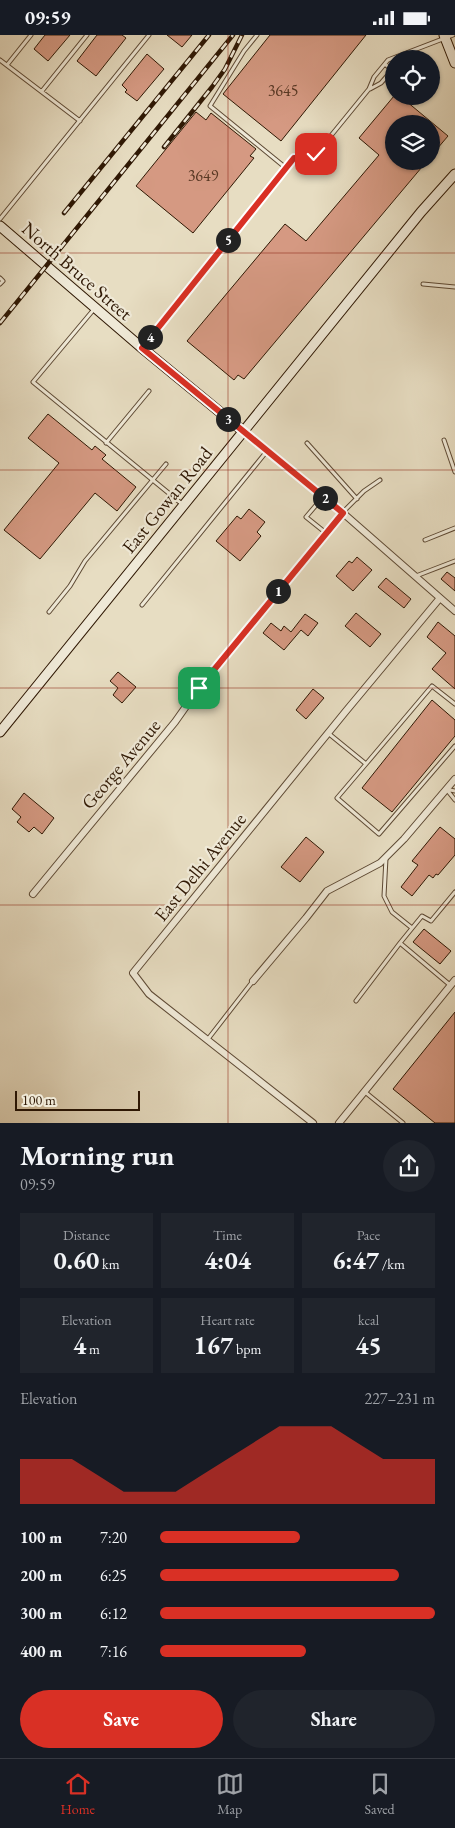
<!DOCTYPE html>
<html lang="en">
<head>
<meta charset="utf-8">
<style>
  :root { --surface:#171b24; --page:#20242c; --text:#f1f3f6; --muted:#9ea1a6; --line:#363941; --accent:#d93025 }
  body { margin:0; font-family:"EB Garamond",serif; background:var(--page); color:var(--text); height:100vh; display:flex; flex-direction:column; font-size:19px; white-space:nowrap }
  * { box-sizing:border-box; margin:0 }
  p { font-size:16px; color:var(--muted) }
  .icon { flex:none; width:28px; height:28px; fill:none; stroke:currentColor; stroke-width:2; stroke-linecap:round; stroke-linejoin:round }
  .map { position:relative; height:1088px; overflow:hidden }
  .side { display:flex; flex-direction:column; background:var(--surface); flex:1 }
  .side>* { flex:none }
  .tools { position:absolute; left:385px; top:15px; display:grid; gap:10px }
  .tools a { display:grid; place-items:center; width:55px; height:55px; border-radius:50%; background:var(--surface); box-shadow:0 1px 4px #0004; font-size:25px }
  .scale { position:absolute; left:15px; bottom:12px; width:125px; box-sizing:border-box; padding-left:5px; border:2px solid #2f1804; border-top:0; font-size:14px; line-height:18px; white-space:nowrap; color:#2f1804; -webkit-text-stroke:4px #efe9d7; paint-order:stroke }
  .pin { position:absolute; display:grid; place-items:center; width:42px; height:42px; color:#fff; margin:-21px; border-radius:10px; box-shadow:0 2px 8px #0006 }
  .km { position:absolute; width:25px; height:25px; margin:-12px; border-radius:50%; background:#222; color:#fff; font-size:14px; line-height:25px; text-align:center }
  .round { display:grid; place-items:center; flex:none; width:52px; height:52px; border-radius:26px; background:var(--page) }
  .overview { display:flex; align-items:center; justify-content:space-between; height:85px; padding:0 20px }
  h1 { font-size:28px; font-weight:700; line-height:38px }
  .metrics { display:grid; grid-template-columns:repeat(3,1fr); gap:8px; height:85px; padding:5px 20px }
  .metrics div { display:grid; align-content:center; border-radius:0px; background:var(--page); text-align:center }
  .metrics b { font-size:25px; font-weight:700 }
  .metrics small { font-size:14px; font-weight:400 }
  .metrics p { font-size:14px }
  .chart { height:140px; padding:10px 20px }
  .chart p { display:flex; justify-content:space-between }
  .chart svg { width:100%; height:90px; margin-top:5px; fill:var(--accent); opacity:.7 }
  .primary-button { display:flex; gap:10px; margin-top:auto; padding:10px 20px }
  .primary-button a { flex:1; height:58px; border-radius:30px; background:var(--accent); color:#fff; font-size:20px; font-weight:700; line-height:58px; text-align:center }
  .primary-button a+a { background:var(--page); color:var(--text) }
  ul { padding:0 20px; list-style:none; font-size:16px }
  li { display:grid; grid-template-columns:80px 60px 1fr; align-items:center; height:38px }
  li i { height:12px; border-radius:6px; background:var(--accent) }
  .status { display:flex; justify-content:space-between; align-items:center; height:35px; padding:0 25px; background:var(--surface); direction:ltr }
  .status svg { height:14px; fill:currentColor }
  .dock { display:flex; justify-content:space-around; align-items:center; height:70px; border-top:1px solid var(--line); background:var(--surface); font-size:14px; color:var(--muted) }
  .dock a { display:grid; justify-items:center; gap:2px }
  .dock .on { color:var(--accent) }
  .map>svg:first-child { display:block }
</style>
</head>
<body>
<div class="status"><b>09:59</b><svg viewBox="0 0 49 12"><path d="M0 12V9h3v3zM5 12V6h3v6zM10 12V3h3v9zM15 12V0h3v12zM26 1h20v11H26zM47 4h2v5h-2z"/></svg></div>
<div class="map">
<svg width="455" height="1088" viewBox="0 0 455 1088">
  <rect width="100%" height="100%" fill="#e7ddc2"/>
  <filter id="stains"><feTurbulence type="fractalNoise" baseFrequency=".004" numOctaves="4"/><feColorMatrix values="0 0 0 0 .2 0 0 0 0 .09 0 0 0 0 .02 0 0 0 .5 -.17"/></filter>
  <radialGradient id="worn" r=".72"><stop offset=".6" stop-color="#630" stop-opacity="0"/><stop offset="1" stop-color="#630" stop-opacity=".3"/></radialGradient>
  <path fill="#d59982" stroke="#2f1804" d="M45,0h25l-22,26 -14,-12z
    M97,0h25l4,3 -30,38 -19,-15z
    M167,0h25l-10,12z
    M270,0h96l-85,106 -58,-47z
    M147,19l17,15 -27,32 -12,-9 2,-2 -5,-5z
    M394,61h6l48,40 -17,20v-32h-37v37h33l-183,218 -6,-4 -4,5 -47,-39 98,-117 21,17 73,-86 -20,-17z
    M196,77l10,8 5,-7 45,36 -6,7 4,2 -61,75 -57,-47z
    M48,379l44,36 3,-4 11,9 -4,4 34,28 -19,24 -22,-18 -55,66 -36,-29 55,-67 -31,-25z
    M249,474l16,13 -8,10 4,4 -21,25 -24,-20 21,-25 4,3z
    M357,522l15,13 -19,21 -17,-15 13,-15 3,2z
    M447,537l8,6v13l-14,-12z
    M386,543l25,21 -7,9 -26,-21z
    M356,578l25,21 -11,13 -25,-21z
    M305,579l13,9 -10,13 -7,-6 -17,20 -21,-17 8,-10 10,8 3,-5 7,6z
    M438,587l17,14v53l-23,-20 14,-16 -19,-16z
    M118,637l18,15 -14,16 -9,-8 5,-7 -8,-7z
    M313,654l11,9 -18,21 -10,-9z
    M432,665l23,20v16l-63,76 -30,-24z
    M24,758l30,25 -12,16 -8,-7 -5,5 -12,-10 4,-5 -9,-8z
    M440,792l15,12v16l-17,20 -2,-1 -3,4 -4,-3 -17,21 -11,-9 17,-22 -6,-4z
    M306,802l18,15 -24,30 -19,-15z
    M424,894l27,22 -11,13 -27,-22z
    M455,977v111h-20l-42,-34z"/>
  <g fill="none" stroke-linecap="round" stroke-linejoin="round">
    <defs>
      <path id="lane" d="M257,0l-13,16 -34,55 76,62
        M0,25l80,61
        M385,29l7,6
        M7,30l24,-30
        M370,54l11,-6 13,-15
        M42,56l45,-56
        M0,184l149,-184
        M0,243l3,3 -3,3
        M423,249l32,3
        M95,273l-62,74 149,122
        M142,312l152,-189 11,1 11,-5 53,-65 5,-12 14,-17 65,-25
        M444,405l11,32
        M106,408l43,-52
        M307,408l50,56
        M323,462l-17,20 20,16
        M343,477l21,-21 16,-11
        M425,505l30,-12
        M416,541l39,-15
        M142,570l125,-154
        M49,577l21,-26 15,-25 81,-97
        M328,698l38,31 -29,34 42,36 76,-88
        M366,729l66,-78 23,18
        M446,754l9,2
        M447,755l8,10
        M386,823l-2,38 8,16 20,16
        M400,908l22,-27 9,5 24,-29
        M356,966l44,-58 50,42
        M208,1004l45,-58
        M365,1057l38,31"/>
      <path id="street" d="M243,396l100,82 112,98
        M33,859l142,-172 24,-34 144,-175
        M253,946l53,-63 21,-27 53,-28 24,-24 51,-60
        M313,1088l-164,-129 -16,-21 213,-262 94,-113
        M339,1088l116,-143"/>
      <path id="secondary" d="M444,0l11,28
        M0,191l142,122 101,83
        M0,697l421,-520 34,-38"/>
    </defs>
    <use href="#lane" stroke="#5d4934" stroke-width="5"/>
    <use href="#street" stroke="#5d4934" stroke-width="8"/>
    <use href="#secondary" stroke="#2f1804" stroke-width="11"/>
    <use href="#lane" stroke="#efe9d7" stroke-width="3"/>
    <use href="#street" stroke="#efe9d7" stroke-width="6"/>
    <use href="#secondary" stroke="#efe9d7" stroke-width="9"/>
    <defs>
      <path id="rail" d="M164,112l48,-60 13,-18 17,-34
        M64,178l145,-178
        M0,288l233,-288"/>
    </defs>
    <use href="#rail" stroke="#2f1804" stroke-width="4.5"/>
    <use href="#rail" stroke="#efe9d7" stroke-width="2.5" stroke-dasharray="8" stroke-linecap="butt"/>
  </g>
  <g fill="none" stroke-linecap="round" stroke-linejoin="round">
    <defs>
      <path id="route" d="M199,653l144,-175 -201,-165 152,-190 11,1 11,-5"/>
    </defs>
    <use href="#route" stroke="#fff" stroke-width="10"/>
    <use href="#route" stroke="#d93025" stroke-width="6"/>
  </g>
  <path fill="none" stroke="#8f2418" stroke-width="1" stroke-opacity="0.55" d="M228,0v1088M0,218h455M0,435h455M0,653h455M0,870h455"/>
  <g text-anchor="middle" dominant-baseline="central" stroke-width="4.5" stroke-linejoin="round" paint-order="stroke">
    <g font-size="16" fill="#583824">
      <text x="283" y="55">3645</text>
      <text x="203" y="140">3649</text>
    </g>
    <g font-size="19" fill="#2f1804" stroke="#efe9d7">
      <text transform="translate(77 236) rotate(41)">North Bruce Street</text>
      <text transform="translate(167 465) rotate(-51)">East Gowan Road</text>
      <text transform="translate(121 729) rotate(-50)">George Avenue</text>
      <text transform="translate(200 832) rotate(-51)">East Delhi Avenue</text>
    </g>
  </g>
  <rect width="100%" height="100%" filter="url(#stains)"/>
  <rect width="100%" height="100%" fill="url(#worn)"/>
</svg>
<div class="tools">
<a><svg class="icon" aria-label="locate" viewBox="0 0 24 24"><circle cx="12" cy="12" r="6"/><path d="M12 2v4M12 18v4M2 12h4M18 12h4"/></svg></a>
<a><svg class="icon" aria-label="layers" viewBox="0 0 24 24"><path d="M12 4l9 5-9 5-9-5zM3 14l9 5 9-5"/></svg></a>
</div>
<div class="scale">100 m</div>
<div class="pin" style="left:199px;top:653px;background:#1e9e55"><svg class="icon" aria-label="arrive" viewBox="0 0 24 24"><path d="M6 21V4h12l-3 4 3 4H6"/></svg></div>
<div class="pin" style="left:316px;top:119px;background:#d93025"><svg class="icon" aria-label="check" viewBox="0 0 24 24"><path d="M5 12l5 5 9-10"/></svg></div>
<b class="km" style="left:278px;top:556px">1</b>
<b class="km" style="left:325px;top:463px">2</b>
<b class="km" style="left:228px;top:384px">3</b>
<b class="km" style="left:150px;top:302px">4</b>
<b class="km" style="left:228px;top:205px">5</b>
</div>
<section class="side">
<div class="overview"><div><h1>Morning run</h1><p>09:59</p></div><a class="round"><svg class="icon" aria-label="share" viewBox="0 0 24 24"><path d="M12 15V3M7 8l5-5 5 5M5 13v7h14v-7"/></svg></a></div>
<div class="metrics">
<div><p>Distance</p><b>0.60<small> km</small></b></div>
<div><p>Time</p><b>4:04</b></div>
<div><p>Pace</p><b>6:47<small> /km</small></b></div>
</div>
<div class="metrics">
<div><p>Elevation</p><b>4<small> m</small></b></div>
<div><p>Heart rate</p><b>167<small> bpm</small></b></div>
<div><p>kcal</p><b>45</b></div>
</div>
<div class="chart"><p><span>Elevation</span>227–231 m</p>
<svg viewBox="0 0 160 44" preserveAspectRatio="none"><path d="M0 44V22L10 22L20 22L30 30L40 38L50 38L60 38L70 30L80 22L90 14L100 6L110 6L120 6L130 14L140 22L150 22L160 22V44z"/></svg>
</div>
<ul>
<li><b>100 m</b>7:20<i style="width:51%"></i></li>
<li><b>200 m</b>6:25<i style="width:87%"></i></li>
<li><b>300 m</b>6:12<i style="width:100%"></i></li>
<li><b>400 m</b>7:16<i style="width:53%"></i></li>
</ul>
<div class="primary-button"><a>Save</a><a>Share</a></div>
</section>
<nav class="dock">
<a class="on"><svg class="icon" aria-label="home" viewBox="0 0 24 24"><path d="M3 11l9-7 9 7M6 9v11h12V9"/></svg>Home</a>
<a><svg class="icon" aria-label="map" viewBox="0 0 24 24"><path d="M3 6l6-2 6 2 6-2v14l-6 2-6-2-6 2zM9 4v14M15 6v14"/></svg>Map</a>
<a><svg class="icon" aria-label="saved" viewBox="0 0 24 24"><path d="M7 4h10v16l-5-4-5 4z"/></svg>Saved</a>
</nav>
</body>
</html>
